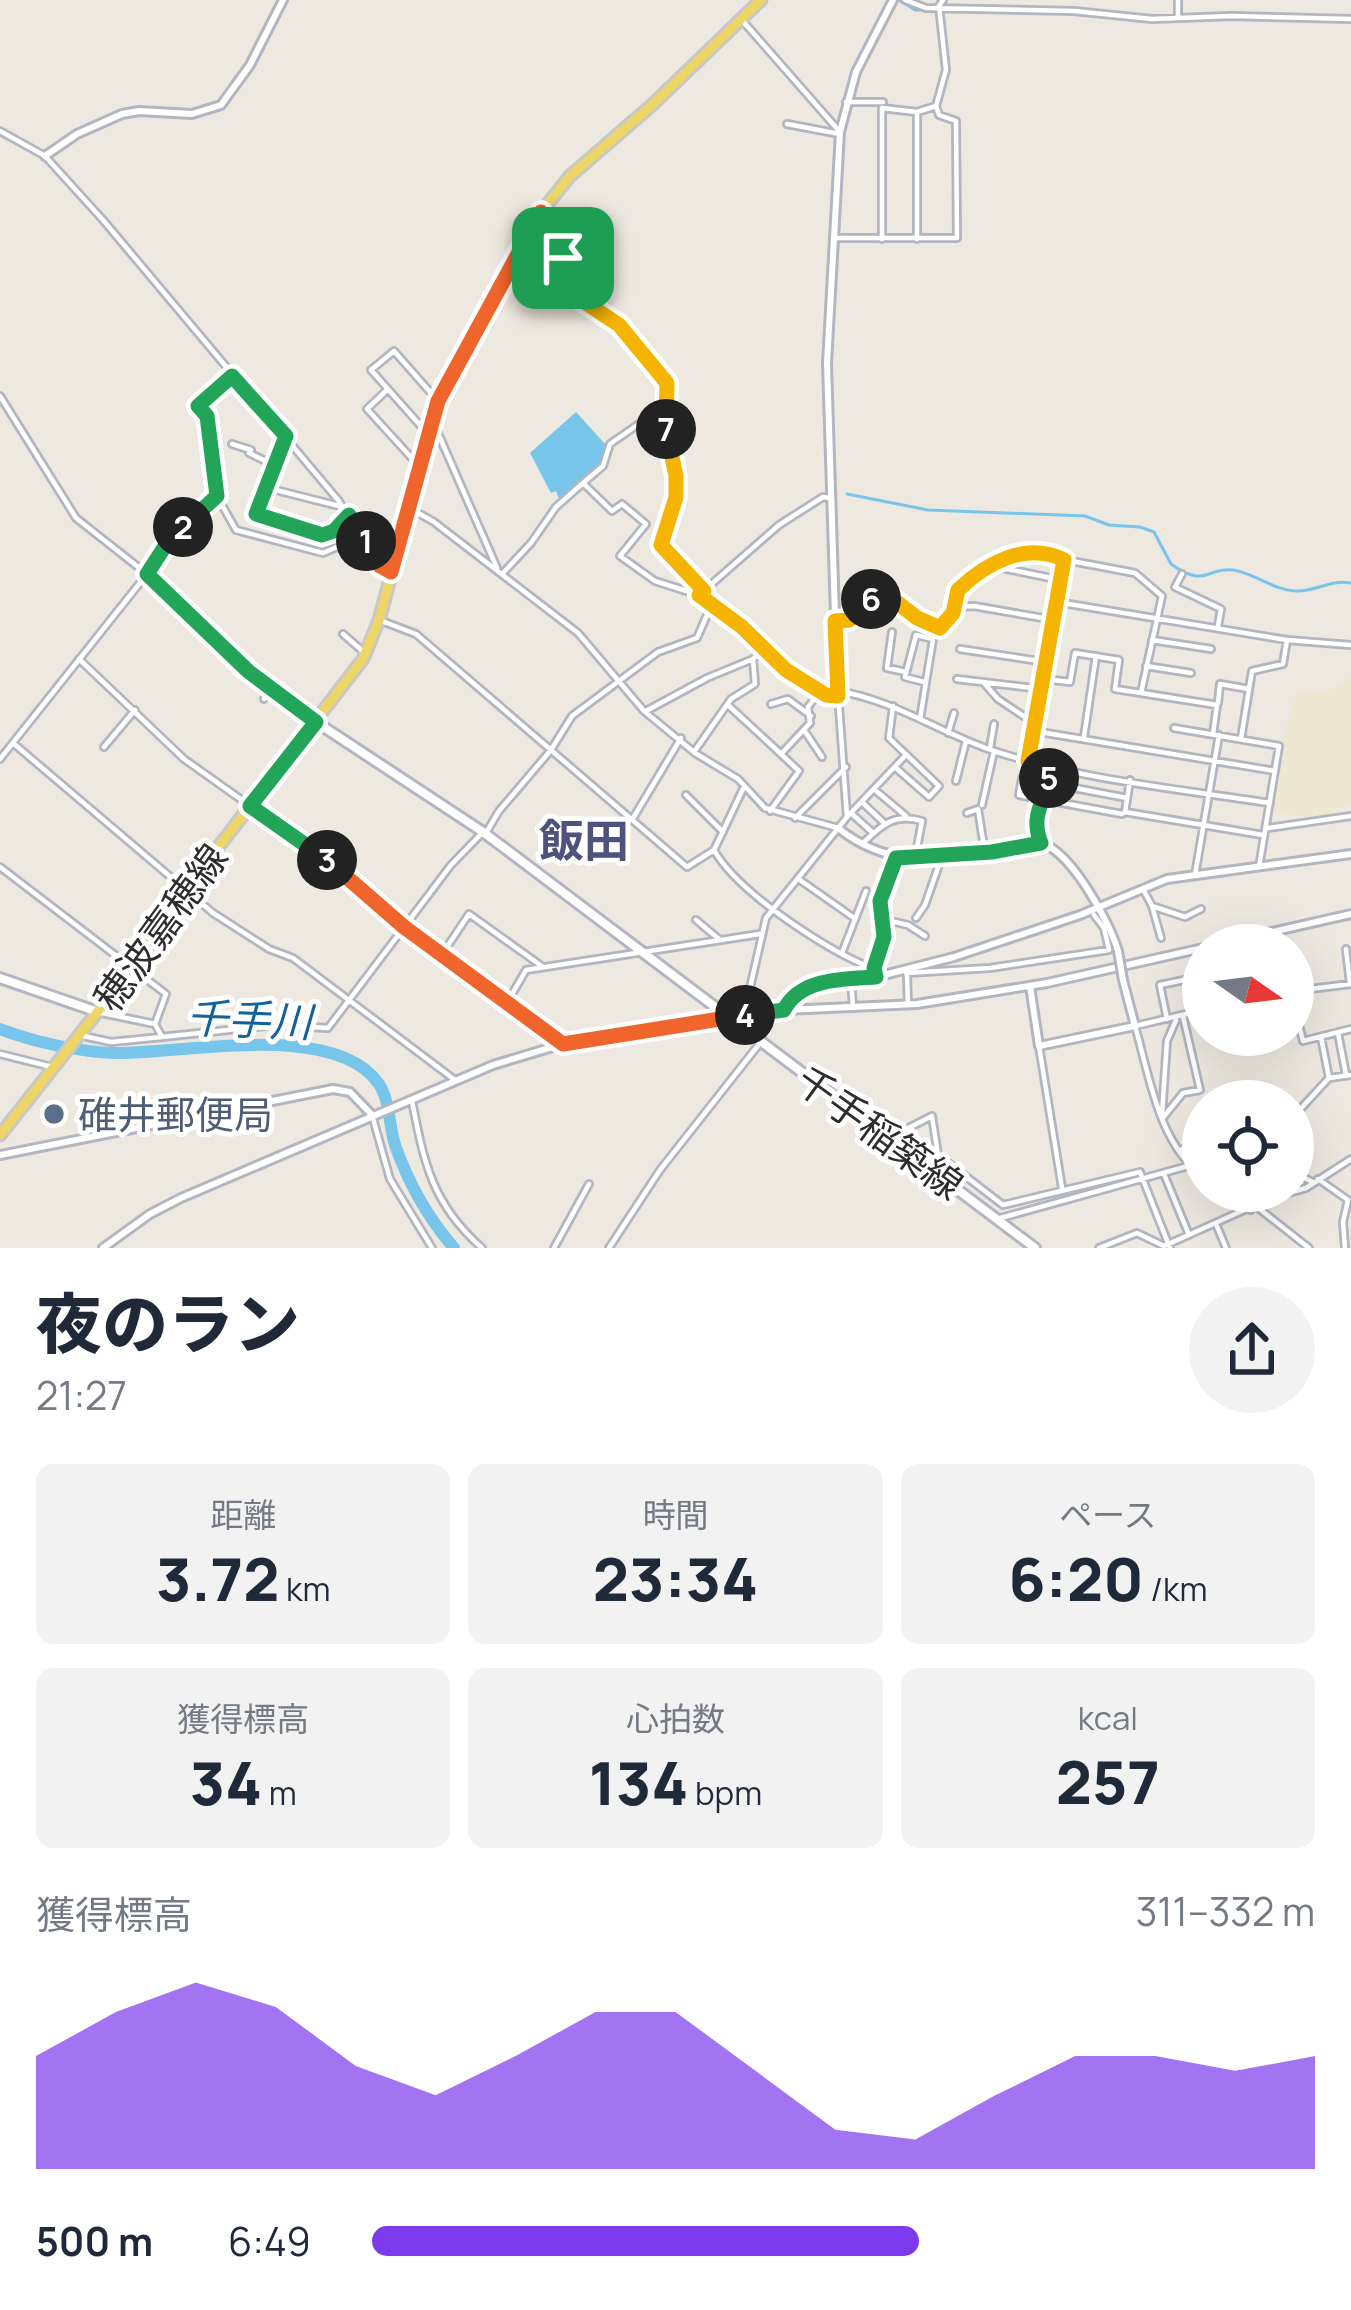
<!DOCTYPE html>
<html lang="ja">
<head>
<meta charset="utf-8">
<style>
  :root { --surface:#fff; --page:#f2f2f3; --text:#1f2937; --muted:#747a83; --accent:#7c3aed }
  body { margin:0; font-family:Manrope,"Noto Sans JP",sans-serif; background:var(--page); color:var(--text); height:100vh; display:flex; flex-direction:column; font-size:45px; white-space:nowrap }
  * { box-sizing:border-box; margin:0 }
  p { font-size:39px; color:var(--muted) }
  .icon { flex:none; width:66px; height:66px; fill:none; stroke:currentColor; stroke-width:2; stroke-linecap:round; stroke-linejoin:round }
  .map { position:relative; height:1248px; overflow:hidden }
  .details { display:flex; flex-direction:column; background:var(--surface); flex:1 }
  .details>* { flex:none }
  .needle { width:78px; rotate:104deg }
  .fabs { position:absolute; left:1182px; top:924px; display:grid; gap:24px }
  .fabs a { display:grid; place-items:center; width:132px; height:132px; border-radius:50%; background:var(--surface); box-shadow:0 12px 48px #0002; font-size:60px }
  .pin { position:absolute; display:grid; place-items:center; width:102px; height:102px; color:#fff; margin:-51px; border-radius:24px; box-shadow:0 6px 18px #0006 }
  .km { position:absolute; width:60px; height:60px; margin:-30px; border-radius:50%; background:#222; color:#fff; font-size:33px; line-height:60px; text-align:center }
  .round { display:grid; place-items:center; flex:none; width:126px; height:126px; border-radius:63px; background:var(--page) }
  .headline { display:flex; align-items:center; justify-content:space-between; height:204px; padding:0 36px }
  h1 { font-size:66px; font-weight:800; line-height:90px }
  .metrics { display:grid; grid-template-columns:repeat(3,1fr); gap:18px; height:204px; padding:12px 36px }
  .metrics div { display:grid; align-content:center; border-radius:18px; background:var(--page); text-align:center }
  .metrics b { font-size:60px; font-weight:800 }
  .metrics small { font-size:33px; font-weight:400 }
  .metrics p { font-size:33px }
  .chart { height:336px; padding:24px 36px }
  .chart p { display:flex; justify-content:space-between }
  .chart svg { width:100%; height:216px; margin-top:12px; fill:var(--accent); opacity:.7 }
  ul { padding:0 36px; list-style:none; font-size:39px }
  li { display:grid; grid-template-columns:192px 144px 1fr; align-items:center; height:90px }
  li i { height:30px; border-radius:15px; background:var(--accent) }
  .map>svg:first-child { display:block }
</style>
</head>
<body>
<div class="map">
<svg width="1351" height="1248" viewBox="0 0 1351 1248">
  <rect width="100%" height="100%" fill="#eee9e0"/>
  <path fill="#eee7d1" d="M1351,677v128l-17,4 -2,7 -17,3 -41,-7 9,-75 15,-47 32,1z"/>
  <path fill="#77c5eb" d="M576,412l30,33 -7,19 -40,35 -3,-8 -5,2 -21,-40z"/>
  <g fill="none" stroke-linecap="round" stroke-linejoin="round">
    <path stroke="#77c5eb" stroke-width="3" d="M899,0l16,10h15
      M1057,13h15
      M1079,14l72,8 38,-2
      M1338,21h13
      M847,494l81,16 157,6 24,9 31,2 14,5 17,32c35,25 35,3 62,6 19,2 40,20 63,21 19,1 34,-12 55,-8"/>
    <path stroke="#77c5eb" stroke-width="12" d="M0,1029c35,13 78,23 116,24 68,1 219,-33 263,31 11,17 10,42 16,61 13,37 34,74 59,103"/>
    <defs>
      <path id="minor" d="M905,0l21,8 148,3 78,8 79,-3 120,3
        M1178,18v-18
        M741,19l99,113
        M846,102h37
        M936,106l10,-36 -7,-64 4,-6
        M787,124l53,10
        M0,131l45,25 58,64 235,280 42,66 11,6
        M541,213l22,45 5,33 51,34 47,58 3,20
        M833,238h124l-1,-117 -17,-6 -3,-9
        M882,239v-131l35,4 19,-6
        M917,239v-126
        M388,389l-21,20 52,57
        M0,396l76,122 71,56 100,97 66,49
        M434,424l63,144
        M427,433l-56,-63 23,-19 44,50
        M286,436l-18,52 75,19
        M232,444l19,6 -2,3 27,13
        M268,488l-12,26 67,21 11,-4 15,-16
        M217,496l19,34 87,23 21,-9 14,-16
        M830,498l-7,-1 -44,28 -80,70 43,32 44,43 41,25 11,1
        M408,514h12l14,8 144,111 66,78 51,42 43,26 27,29 73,20
        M1066,560l69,13 27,23 -21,97 76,12 -4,29
        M1002,568l59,12
        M503,573l28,-30 25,-36 27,-24
        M1182,574l-7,13 46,22 -3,17
        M699,595l-44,-14 -35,-25 26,-32 -24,-20 -10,7 -29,-28 20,-17 7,-22 59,-41 -3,30 10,42v22l-3,17 -14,28 45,49
        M955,607l19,-1 80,14
        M379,620l37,14 271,233 27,-17 29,-61
        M836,621l13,-1 32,-25c25,3 35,31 63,32 10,-12 7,-24 13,-36 4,-8 17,-14 24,-19 26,-17 54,-27 83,-12l-7,42
        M892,632l-5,36 19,4
        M343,634l23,20
        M1152,640l59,9
        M960,649l86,13
        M79,659l105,100 138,98 82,70 158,116
        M1146,666l45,7
        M837,679l10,138
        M957,679l84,10
        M1044,679l26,3 5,-29 44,7 -4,29 26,4
        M983,682l15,17 36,24
        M838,691c56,9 102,42 156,60 88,29 184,38 276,52
        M264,699l8,-10
        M1218,703l2,-19 29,5
        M771,704l17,-5 23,17
        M728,705l53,49
        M893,706l-4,32 50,48 -10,11 -33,-29
        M646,711l61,-33 46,-19 10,-9
        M920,719l13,-80 -17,-4 -11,42 19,5
        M1174,728l105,18 -20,121
        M804,730l18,27
        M1034,731l241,40
        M948,733l6,-20
        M1084,737l12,-81
        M1241,739l11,-68 31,-7 4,-24
        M13,743l200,170 56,36 24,9 162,122
        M104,747l31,-37
        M990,748l4,-24
        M694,752l37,-53 24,-15 -2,-25
        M0,759l147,-185 22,-34 48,-44 -10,-80 -9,-10 33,-29
        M1028,761l29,-159 230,38 64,5
        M1130,780l-5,32 138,23
        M956,781l10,-40
        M875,790l31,26
        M686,795l37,37
        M863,803l20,19
        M982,805l12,-54
        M770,811l29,-40 -18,-17 29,-31 -2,-16 13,-17
        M1125,812l-3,2 -103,-19 3,-17 105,20
        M851,813l22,20
        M967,813l11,-4 7,44
        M795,818l51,-51
        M632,820l49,-82
        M1268,828l83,-12
        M486,833l13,-22 52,-61 21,-34 86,-64 39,-14 14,-32
        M1040,841c-9,-27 6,-47 12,-74
        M862,844c20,-19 31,-31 60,-23l-7,37
        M714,850c24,43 114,101 160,119
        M0,867l166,127 -11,30
        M1195,875l24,-140
        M800,880l54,38
        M1143,889l9,17 33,11 16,-8
        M1152,906l9,32
        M916,918l9,-13 17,-49
        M882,919l26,6 17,11
        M696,920l24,20
        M1346,949l4,35
        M443,953l26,-39 74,53
        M842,953l24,-62
        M906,973l84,-5 119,-18 -5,-22 -10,-13
        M907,975l1,30
        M876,977l-2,-8 10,-32 -4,-36 16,-43
        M851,978l2,30
        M1293,991l58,-7
        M1293,1001l10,40 48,-12
        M507,1003l19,-33 234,-36
        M1203,1010l-68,16c15,52 23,116 68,151
        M102,1013l53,11 7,13 112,-12 54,3 123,-163 32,-33
        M744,1014l22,-96 81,-101 58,-61
        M1167,1019l-7,-34 43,-9
        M1338,1033l8,42
        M79,1035l32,7 51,-5
        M1321,1037l8,41
        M1039,1046l23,142
        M0,1054l52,13
        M412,1101c12,62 20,103 70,147
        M1162,1114l5,-73 9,-21
        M372,1115l18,64 42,69
        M1293,1117l36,-39 22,-3
        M1162,1119l21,-26 17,-3 -17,-74
        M891,1137l41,-21 6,39 65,50 137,-33 30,76
        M1180,1150l23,-8
        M1293,1173l20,9
        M1164,1174l25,61
        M1318,1179l30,21 -5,22 2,26
        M1219,1191l20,16 12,3
        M1257,1207l52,41
        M997,1219l191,-53
        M1216,1224l10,24
        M554,1248l35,-64
        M609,1248l51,-78 100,-127
        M1099,1248l38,-15 27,13 107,-48 35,-10 45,-29"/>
      <path id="tertiary" d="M45,156l32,-22 45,-20 17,-3 53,3 29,-9 29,-40 33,-65
        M837,679l-10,-316 13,-231 16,-60 37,-72
        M838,828c51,41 99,32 161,23 12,-2 24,-10 36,-9 33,1 75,81 83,109
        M1215,945l136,-31
        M1030,986l9,60 96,-20 -12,-46
        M785,1010l11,-17 13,-6 33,-8 34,-2 78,-20 126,-42 87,-36 184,-25
        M0,1155l333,-66 17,3 22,23
        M103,1248l47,-34 31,-16 312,-133 73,-22 219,-33 132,-6 130,-21 156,-35"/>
      <path id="secondary" d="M316,722l167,110 552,416
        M0,978l98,34"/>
      <path id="primary" d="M0,1135l133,-168 80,-113 150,-195 16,-39 59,-219 103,-189 29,-36 82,-71 109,-105"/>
    </defs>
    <use href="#minor" stroke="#b3b5c0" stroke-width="10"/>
    <use href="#tertiary" stroke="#b3b5c0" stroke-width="12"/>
    <use href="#secondary" stroke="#b3b5c0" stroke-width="14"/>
    <use href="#primary" stroke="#c8c8c8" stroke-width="15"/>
    <use href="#minor" stroke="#fff" stroke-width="4.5"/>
    <use href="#tertiary" stroke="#fff" stroke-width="6"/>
    <use href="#secondary" stroke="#fff" stroke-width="8"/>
    <use href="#primary" stroke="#edd666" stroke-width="9"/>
    <defs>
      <path id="tertiary-bridge" d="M1118,951l5,29"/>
    </defs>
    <use href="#tertiary-bridge" stroke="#b3b5c0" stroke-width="12" stroke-linecap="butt"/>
    <use href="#tertiary-bridge" stroke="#fff" stroke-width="6"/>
  </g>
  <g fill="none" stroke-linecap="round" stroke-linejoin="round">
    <defs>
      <path id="split-1" d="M366,541l14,25 11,6 47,-171 103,-189 22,46"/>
      <path id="split-2" d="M183,527l34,-31 -10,-80 -9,-10 34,-30 54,60 -30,78 66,21 12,-4 15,-16 17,26"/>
      <path id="split-3" d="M183,527l-14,13 -22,34 101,97 68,51 -66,84 77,54"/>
      <path id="split-4" d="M327,860l77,67 159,117 182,-29"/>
      <path id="split-5" d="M745,1015l39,-5c16,-32 60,-31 92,-33l-2,-9 10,-31 -4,-36 16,-43 96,-6 49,-9c-11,-27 3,-40 8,-65"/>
      <path id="split-6" d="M871,599l18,-3 28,22 23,10 13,-15 5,-23c28,-27 68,-49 106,-30l-36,201 24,6 -3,11"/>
      <path id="split-7" d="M666,429l10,47v21l-15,48 43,46 -5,4 43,32 44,43 40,25 12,1 -3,-75 14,-1 22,-21"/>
      <path id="split-8" d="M563,258l5,33 51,34 48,58 -1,46"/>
    </defs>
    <use href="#split-1" stroke="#fff" stroke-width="24"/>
    <use href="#split-2" stroke="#fff" stroke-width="24"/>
    <use href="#split-3" stroke="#fff" stroke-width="24"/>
    <use href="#split-4" stroke="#fff" stroke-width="24"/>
    <use href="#split-5" stroke="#fff" stroke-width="24"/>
    <use href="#split-6" stroke="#fff" stroke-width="24"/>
    <use href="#split-7" stroke="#fff" stroke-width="24"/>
    <use href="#split-8" stroke="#fff" stroke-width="24"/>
    <use href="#split-1" stroke="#f0652b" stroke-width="15"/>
    <use href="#split-2" stroke="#22a559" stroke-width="15"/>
    <use href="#split-3" stroke="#22a559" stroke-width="15"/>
    <use href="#split-4" stroke="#f0652b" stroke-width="15"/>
    <use href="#split-5" stroke="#22a559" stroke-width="15"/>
    <use href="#split-6" stroke="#f5b400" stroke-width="15"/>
    <use href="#split-7" stroke="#f5b400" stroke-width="15"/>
    <use href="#split-8" stroke="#f5b400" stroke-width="15"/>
  </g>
  <circle fill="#5c6f8a" stroke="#fff" stroke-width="4.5" cx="54" cy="1114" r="12"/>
  <g text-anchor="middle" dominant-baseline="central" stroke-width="10" stroke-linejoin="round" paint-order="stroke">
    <g font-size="39" fill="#2d2d2d" stroke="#fff">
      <text transform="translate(160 927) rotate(-54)">穂波嘉穂線</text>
      <text transform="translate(880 1132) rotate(36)">千手稲築線</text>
    </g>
    <g font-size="39" fill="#4e5e75" stroke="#fff" text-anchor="start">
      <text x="78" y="1114">碓井郵便局</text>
    </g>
    <g font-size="42" font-style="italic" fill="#12639c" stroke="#fff">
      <text transform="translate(249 1019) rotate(2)">千手川</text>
    </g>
    <g font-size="45" font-weight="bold" fill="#4e537d" stroke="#fff">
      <text x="584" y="840">飯田</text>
    </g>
  </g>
</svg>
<div class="fabs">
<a><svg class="needle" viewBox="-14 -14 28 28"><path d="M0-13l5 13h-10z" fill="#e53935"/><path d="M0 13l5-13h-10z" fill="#747a83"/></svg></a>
<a><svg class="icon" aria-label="locate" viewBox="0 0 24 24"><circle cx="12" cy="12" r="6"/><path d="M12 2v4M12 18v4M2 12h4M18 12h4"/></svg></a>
</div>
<div class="pin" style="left:563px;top:258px;background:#1e9e55"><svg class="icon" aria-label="arrive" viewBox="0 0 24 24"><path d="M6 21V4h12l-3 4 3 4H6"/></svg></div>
<b class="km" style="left:366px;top:541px">1</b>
<b class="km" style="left:183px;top:527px">2</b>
<b class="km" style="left:327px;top:860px">3</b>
<b class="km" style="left:745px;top:1015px">4</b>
<b class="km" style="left:1049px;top:778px">5</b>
<b class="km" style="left:871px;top:599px">6</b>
<b class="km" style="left:666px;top:429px">7</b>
</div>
<section class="details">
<div class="headline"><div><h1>夜のラン</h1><p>21:27</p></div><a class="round"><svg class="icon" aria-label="share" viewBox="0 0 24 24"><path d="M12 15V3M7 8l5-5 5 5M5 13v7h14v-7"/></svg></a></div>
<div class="metrics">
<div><p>距離</p><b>3.72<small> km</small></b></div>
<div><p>時間</p><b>23:34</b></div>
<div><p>ペース</p><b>6:20<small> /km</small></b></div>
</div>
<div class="metrics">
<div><p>獲得標高</p><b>34<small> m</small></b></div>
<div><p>心拍数</p><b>134<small> bpm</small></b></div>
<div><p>kcal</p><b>257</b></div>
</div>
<div class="chart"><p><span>獲得標高</span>311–332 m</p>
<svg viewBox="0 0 160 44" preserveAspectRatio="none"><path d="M0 44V21L10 12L20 6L30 11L40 23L50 29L60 21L70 12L80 12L90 24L100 36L110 38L120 29L130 21L140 21L150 24L160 21V44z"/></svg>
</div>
<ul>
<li><b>500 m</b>6:49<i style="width:58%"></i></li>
</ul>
</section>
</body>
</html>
